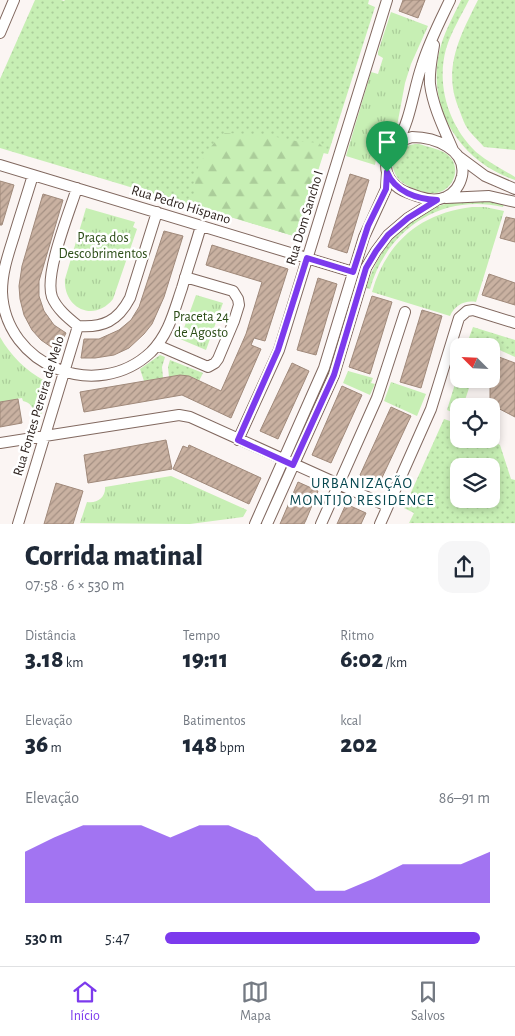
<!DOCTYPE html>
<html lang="pt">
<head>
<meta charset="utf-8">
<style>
  :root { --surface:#fff; --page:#f6f6f7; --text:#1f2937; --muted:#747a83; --line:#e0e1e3; --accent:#7c3aed }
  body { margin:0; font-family:"Alegreya Sans",sans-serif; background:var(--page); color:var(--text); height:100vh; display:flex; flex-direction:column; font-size:19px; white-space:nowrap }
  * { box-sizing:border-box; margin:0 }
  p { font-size:16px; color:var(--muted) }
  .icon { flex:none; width:28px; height:28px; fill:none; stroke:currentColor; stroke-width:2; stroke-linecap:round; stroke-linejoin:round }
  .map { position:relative; height:524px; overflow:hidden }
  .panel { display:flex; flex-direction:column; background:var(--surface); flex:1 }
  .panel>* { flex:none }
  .needle { width:32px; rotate:294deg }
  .buttons { position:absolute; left:450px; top:338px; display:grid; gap:10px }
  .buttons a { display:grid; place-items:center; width:50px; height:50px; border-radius:10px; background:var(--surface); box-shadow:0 2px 8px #0003; font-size:25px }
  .pin { position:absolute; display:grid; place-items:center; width:42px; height:42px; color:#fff; margin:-51px -21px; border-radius:50% 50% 50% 0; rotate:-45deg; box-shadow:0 0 5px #0007 }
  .pin .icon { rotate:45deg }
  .round { display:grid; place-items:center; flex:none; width:52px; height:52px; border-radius:15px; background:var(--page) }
  .headline { display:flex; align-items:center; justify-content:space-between; height:85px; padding:0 25px }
  h1 { font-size:28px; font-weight:800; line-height:38px }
  .figures { display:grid; grid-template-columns:repeat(3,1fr); gap:8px; height:85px; padding:5px 25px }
  .figures div { display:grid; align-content:center }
  .figures b { font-size:25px; font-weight:800 }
  .figures small { font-size:14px; font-weight:400 }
  .figures p { font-size:14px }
  .chart { height:140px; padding:10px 25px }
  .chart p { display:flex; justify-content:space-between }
  .chart svg { width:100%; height:90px; margin-top:5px; fill:var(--accent); opacity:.7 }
  ul { padding:0 25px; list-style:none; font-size:16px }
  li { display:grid; grid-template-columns:80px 60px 1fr; align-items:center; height:38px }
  li i { height:12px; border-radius:6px; background:var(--accent) }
  .menu { display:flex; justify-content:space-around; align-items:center; height:70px; border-top:1px solid var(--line); background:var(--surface); font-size:14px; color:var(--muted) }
  .menu a { display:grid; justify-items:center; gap:2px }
  .menu .current { color:var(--accent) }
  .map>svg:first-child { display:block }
</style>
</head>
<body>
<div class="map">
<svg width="515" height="524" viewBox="0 0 515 524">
  <defs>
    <pattern id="grass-dots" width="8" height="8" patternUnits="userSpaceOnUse" patternTransform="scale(1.25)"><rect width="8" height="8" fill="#c7efb4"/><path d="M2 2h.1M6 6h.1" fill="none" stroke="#abcd9a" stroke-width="1.8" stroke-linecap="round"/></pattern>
    <pattern id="forest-firs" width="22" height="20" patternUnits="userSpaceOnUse" patternTransform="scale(1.25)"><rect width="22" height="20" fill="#c7efb4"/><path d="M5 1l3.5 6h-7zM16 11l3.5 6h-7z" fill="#abcd9a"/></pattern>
    <pattern id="park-tufts" width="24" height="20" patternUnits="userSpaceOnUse" patternTransform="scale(1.25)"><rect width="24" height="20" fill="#c7efb4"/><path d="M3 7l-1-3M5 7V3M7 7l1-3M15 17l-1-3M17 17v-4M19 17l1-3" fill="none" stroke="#abcd9a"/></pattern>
    <pattern id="building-hatch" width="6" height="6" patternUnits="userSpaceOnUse" patternTransform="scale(1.25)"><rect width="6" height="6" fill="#c9b1a1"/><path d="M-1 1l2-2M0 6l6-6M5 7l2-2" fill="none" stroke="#a49083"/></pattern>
  </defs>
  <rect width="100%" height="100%" fill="#fbf5f3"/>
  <path fill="url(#grass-dots)" fill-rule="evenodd" d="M35,0h26l3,1 1,-1h304l-1,4 7,3 -47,147 -5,-1 -26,84 -297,-89v-69z
    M461,0h8c-8,16 -18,32 -23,49 -10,37 3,77 30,103 12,10 26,17 39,25v3c-54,-18 -88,-70 -76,-127 4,-19 14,-36 22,-53z
    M478,0h37v150l-31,-3c-4,-5 -9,-9 -13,-14 -6,-6 -9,-16 -12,-24 -17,-40 1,-73 19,-109z
    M419,144c9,3 22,5 29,11 16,14 3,40 -17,38 -10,-1 -28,-7 -34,-16 -12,-18 4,-34 22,-33z
    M481,200l23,4 -1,3c-62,-14 -116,22 -133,82l-4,-1c13,-41 42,-78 88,-86 8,-1 18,-1 27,-2z
    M473,327l42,13v17l-24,-11 -8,-2 -1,2h-16z
    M160,355l5,2 -3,10 1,11 -19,3 -4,-12z
    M170,360l33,13 -4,8 -20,-4v-2l-10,2 -1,-10z
    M459,371v8h13l-9,27h-4v9l-12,-5z
    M444,419l15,5v15h30l11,6 11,34 4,1v43h-106l5,-10 -10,-5zM459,466h32v33h-32z"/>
  <path fill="url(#forest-firs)" d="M225,133l41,2 30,6 23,2 6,6 -28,88 -102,-31c0,-11 -1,-24 2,-35 4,-12 18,-32 28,-38z"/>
  <path fill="url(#park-tufts)" d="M391,12l37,14 -17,38 -6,19 -8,43 -19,23 -3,16 -29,-9 25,-84 7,2 5,-16 -5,-3v-3z
    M472,207h13l19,4 -28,91c-11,-2 -21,3 -26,14l-78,-24c14,-50 49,-79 100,-85z
    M86,208l49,14 -2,5 4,2 -24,70c-19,24 -50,9 -48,-20z
    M196,295l27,8 -17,47 -26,-11z
    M0,337c11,19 25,33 45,44l-8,23 7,2 -4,13h-7c2,-9 -1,-16 -10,-18l-1,-3 -22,4z
    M348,371l25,7 -2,5 4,1 -5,11 -27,-12z
    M391,382l35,12 -9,22 -33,-15z
    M171,476l76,34 -4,7 -53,7 -110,-1 7,-21c10,2 19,-5 18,-15z"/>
  <path fill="url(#building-hatch)" stroke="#a0897a" d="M403,0h22l-7,18 -19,-7z
    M350,174l19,6 -22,73 -19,-6z
    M0,181l14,4 -12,40h-2z
    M43,194l20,6 -24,81v15l5,15 10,14 12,8 -9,18 -16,-11 -9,-10 -8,-15 -4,-16 -1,-13 3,-20z
    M506,217l9,2v23l-15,-4z
    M164,231l19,5 -19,61 -12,27 -8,10 -15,14 -15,7 -19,3h-14l3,-19h15l20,-9 12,-10 8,-13z
    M212,245l76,24 -23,72 -11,-3 -3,7 10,4 -30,69 -49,-23 -98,17 -4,-20 100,-17 9,1 32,15 25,-57 16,-52 -56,-17z
    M489,274l26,9v22l-33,-10z
    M318,278l19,6 -21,71 -19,-5z
    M372,296l20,6 -22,72 -21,-7z
    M422,310l20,6 -21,72 -21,-6z
    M491,354l24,9v54l-25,-13v-17l-2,-1 3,-7z
    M292,363l17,8 -31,68 -18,-8z
    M342,386l20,9 -31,68 -19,-8z
    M18,399l4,24 -22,4v-25z
    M391,407l20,9 -32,68 -19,-9z
    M166,440l6,29 -84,14 -4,-28z
    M189,445l72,33 -12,26 -76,-35 10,-23 5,2z
    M298,482l20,9 -12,29 -2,4h-24z
    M56,483l27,8 -10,33h-29z
    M346,504l20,9 -5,11h-24z"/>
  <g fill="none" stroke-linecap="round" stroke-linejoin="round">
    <defs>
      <path id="minor" d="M0,33l14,-33
        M434,45c-2,13 -5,26 -4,39 3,23 14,45 23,66
        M412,137c22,0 55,12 50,39 -2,9 -8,17 -16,21 -9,4 -17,3 -26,0 -8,-3 -18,-5 -24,-11 -20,-18 -7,-43 16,-49z
        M397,143c14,-24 16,-52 25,-78 7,-23 18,-44 28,-65
        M458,156l27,20 30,13
        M0,165l353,107
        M33,175c-6,20 -13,41 -19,61 -6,19 -12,36 -12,56 3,74 95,111 149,60 18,-18 23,-41 31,-64 6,-21 13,-41 19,-62
        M77,188c-8,25 -33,86 -25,109 5,12 16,21 26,29 25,2 40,-5 52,-28l27,-86
        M446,198l43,-2 26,6
        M157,345l51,22 7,-4 3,-4 16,-38 5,-16 -1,-6 -5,-8 -48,-14
        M238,440l41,-90 108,-350
        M0,443l179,-28 11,2 197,89
        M18,524l60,-198
        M255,524l69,-156 40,-131 22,-48 1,-17
        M267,524l67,-149 32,-107 10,-17 12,-16 20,-17 29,-18
        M321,524l56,-126 28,-86
        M380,524l51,-115 28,-91 8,-7 6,-1 42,13"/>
    </defs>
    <use href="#minor" stroke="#81685f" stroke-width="12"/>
    <use href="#minor" stroke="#fff" stroke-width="10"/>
  </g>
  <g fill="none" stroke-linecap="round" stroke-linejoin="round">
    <defs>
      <path id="route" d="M387,172c8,20 30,27 50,28l-29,18 -20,17 -12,16 -10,17 -32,107 -41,90 -55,-25 40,-90 29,-92 46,14 15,-46 18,-37z"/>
    </defs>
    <use href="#route" stroke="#fff" stroke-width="10"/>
    <use href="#route" stroke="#7c3aed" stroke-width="6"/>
  </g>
  <g text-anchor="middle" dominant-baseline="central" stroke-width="5" stroke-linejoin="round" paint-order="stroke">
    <g font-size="14" fill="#2d221e" stroke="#fff">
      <text transform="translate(181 205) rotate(17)">Rua Pedro Hispano</text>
      <text transform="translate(305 218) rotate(-73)">Rua Dom Sancho I</text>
      <text transform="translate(39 406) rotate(-73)">Rua Fontes Pereira de Melo</text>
    </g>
    <g font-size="14" fill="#2a4c15" stroke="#fff">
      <text x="103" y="238">Praça dos<tspan x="103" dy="16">Descobrimentos</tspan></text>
      <text x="201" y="317">Praceta 24<tspan x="201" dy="16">de Agosto</tspan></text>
    </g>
    <g font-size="15" letter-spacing="1" fill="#05464e" stroke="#fff">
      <text x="362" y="483">URBANIZAÇÃO<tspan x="362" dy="17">MONTIJO RESIDENCE</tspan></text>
    </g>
  </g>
</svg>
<div class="buttons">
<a><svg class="needle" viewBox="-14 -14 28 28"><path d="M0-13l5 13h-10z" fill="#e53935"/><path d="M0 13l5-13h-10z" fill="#747a83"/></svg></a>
<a><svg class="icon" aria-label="locate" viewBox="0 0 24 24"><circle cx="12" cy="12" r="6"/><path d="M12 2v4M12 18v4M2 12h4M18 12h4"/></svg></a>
<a><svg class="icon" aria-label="layers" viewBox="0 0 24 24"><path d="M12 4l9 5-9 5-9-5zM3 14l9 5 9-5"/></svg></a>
</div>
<div class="pin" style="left:387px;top:172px;background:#1e9e55"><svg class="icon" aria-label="arrive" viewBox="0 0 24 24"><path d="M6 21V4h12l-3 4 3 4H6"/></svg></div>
</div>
<section class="panel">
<div class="headline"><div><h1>Corrida matinal</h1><p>07:58 · 6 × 530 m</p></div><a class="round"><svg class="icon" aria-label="share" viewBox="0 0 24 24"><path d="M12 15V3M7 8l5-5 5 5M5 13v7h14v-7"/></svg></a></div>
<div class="figures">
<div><p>Distância</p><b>3.18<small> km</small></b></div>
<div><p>Tempo</p><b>19:11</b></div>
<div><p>Ritmo</p><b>6:02<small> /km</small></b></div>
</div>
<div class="figures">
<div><p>Elevação</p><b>36<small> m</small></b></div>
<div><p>Batimentos</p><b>148<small> bpm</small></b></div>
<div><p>kcal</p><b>202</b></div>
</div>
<div class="chart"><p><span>Elevação</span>86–91 m</p>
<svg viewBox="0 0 160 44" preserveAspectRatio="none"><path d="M0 44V19L10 12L20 6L30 6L40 6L50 12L60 6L70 6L80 12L90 25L100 38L110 38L120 32L130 25L140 25L150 25L160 19V44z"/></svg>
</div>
<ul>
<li><b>530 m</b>5:47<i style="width:97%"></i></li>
</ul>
</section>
<nav class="menu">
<a class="current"><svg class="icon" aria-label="home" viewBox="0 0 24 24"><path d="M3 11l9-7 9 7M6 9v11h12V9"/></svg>Início</a>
<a><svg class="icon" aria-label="map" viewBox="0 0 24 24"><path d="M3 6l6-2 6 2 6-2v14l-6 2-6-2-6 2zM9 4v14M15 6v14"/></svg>Mapa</a>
<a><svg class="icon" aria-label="saved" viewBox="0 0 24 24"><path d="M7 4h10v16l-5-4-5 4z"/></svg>Salvos</a>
</nav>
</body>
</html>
